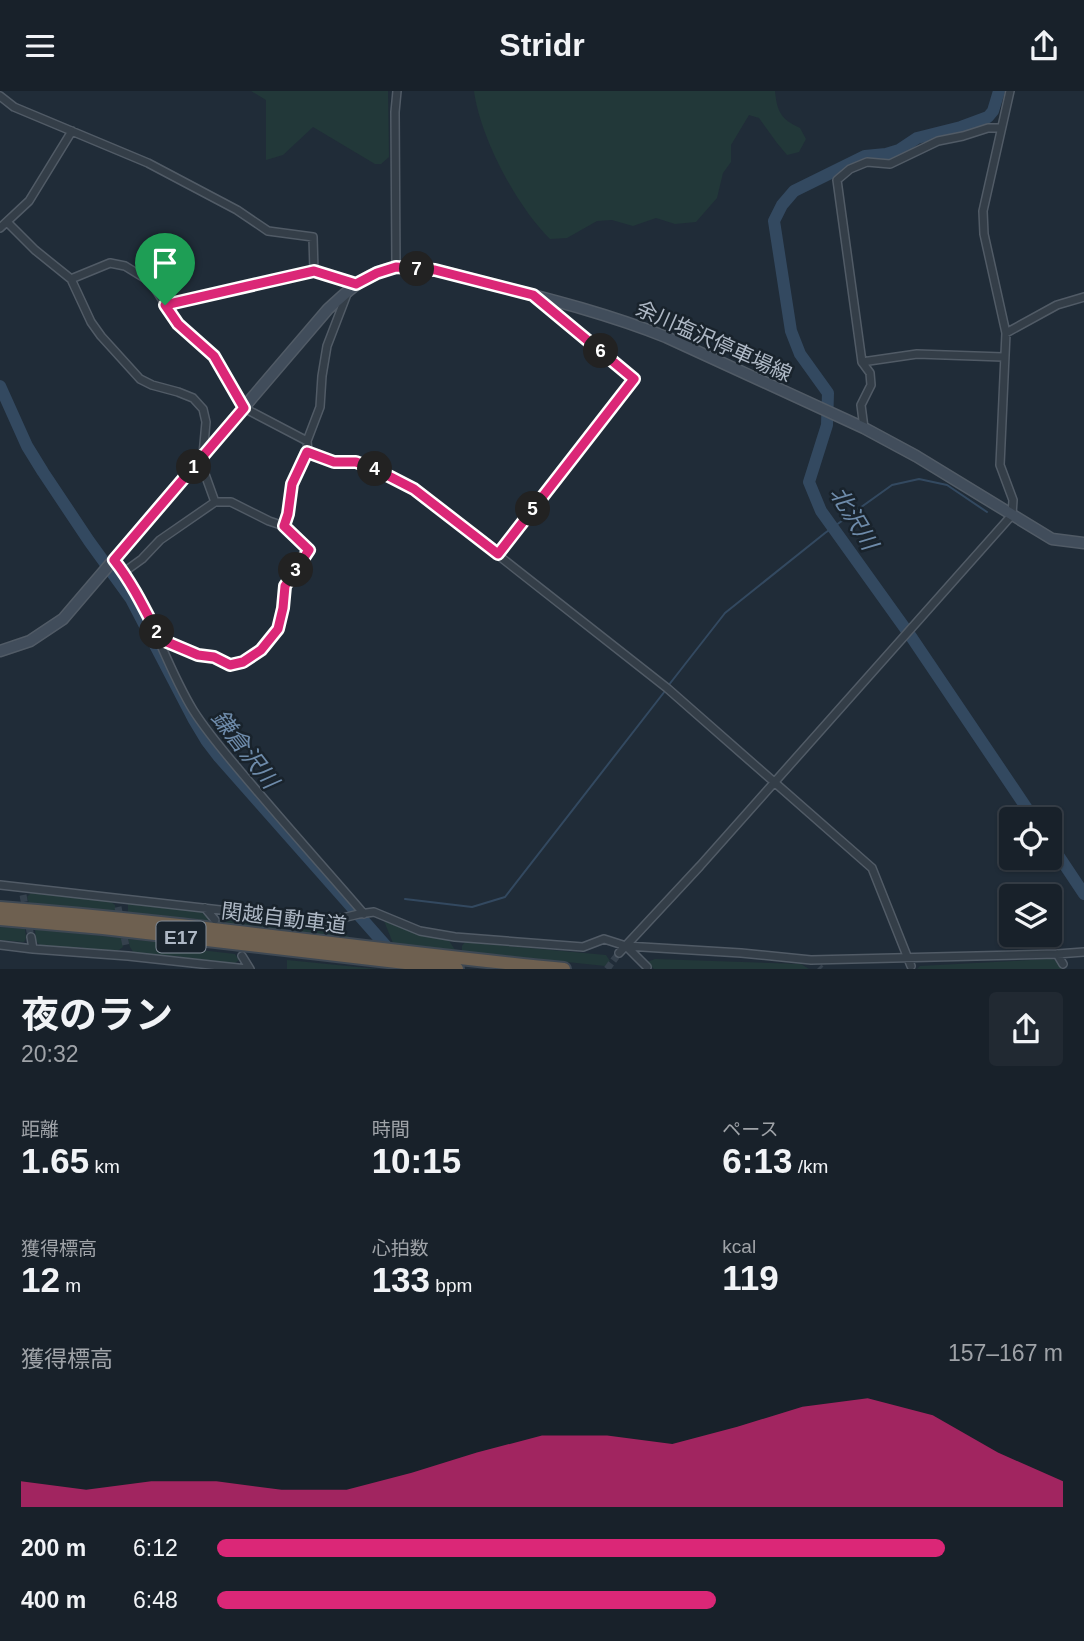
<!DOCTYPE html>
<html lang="ja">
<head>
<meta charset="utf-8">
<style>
  :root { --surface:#18212a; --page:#212932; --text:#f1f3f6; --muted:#9fa3a8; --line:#363e47; --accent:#db2777 }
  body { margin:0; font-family:Helvetica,"Noto Sans JP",sans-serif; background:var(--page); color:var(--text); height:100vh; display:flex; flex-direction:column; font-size:26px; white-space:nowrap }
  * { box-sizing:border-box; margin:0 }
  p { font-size:23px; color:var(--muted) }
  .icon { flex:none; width:38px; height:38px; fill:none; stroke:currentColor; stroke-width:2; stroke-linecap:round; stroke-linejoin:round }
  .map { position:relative; height:878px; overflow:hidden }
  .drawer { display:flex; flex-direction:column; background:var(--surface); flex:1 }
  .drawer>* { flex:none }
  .buttons { position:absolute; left:999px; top:716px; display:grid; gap:14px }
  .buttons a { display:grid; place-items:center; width:63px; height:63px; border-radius:7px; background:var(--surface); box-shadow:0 2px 5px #0004,0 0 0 2px var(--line); font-size:35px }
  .pin { position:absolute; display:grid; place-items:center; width:60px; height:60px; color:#fff; margin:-72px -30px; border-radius:50% 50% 50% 0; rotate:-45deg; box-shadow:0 0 7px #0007 }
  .pin .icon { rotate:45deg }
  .km { position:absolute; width:35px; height:35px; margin:-18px; border-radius:50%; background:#222; color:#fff; font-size:19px; line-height:35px; text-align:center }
  .round { display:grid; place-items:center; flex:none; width:74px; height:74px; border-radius:7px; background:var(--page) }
  .summary { display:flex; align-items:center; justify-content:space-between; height:119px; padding:0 21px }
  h1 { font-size:38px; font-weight:700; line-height:52px }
  .stats { display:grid; grid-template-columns:repeat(3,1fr); gap:10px; height:119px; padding:7px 21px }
  .stats div { display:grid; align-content:center }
  .stats b { font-size:35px; font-weight:700 }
  .stats small { font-size:19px; font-weight:400 }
  .stats p { font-size:19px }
  .chart { height:196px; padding:14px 21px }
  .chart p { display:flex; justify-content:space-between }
  .chart svg { width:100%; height:126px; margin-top:7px; fill:var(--accent); opacity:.7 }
  ul { padding:0 21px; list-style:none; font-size:23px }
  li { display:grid; grid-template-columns:112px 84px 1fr; align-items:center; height:52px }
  li i { height:18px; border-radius:9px; background:var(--accent) }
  header { display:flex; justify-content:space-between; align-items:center; height:91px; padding:0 21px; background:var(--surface); font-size:32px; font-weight:700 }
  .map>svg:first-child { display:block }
</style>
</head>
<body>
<header><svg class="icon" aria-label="menu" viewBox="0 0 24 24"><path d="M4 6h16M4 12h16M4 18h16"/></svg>Stridr<svg class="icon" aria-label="share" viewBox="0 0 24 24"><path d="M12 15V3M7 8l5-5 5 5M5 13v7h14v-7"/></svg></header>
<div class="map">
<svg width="1084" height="878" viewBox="0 0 1084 878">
  <rect width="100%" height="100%" fill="#202c38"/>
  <path fill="#223839" d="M251,0h137l1,66 -8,7h-6l-62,-37 -30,28 -17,5v-60z
    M474,0h301c2,21 6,28 25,37l6,11 -7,13 -12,3 -10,-12 -18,-25 -10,-3 -18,30v17l-8,11 -6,25 -21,24 -21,2 -19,-6 -23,8 -21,-6 -15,1 -30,17 -17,1c-33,-32 -70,-102 -76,-148z
    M31,802l79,8 5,4 1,7 -87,-9 -2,-6z
    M128,812l74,9 8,9 -82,-8z
    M223,824l59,8 4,7 -63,-7 -3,-6z
    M384,830l35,14 29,4 7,11 -62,-7z
    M296,832l33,3 19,10 2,2 -59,-7z
    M0,836l25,2 1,9 -2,4 -24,-2z
    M35,838l87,9 1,9 -7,5 -33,-2 -1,-3h-5v3l-37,-5 -4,-4z
    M128,848l46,5v3l61,7 4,6 -5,4 -5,1 -49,-6v-3h-6l-1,3 -38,-4 -5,-8z
    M465,851l141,13 4,6 -5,5 -143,-15v-5z
    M655,868l146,5 8,5h-155l-7,-7z
    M1050,868l5,1 7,9h-145l3,-3z
    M287,869l90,9h-90z"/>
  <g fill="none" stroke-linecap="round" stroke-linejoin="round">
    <path stroke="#334960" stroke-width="2" d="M668,595l57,-73 100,-80 67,-48 27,-6 28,6 40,27
      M405,808l67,8 33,-10 160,-206"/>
    <path stroke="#334960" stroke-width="12" d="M999,0l-6,20 -5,6 -27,10 -44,11 -18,12 -13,4 -21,2 -71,35 -12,14 -8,16 17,110 9,23 28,39 -1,32 -18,57 12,29 91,127 122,181
      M0,295l27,60 16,26 46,69 42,58 63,121 12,20 13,17 175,198
      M1050,752l34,51"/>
    <path stroke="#35414d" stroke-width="7" stroke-dasharray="7 3.5" stroke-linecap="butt" d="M23,804l8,42
      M118,816l8,39
      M819,876l2,2
      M607,878l12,-16"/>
    <defs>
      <path id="minor" d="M0,5l14,11 134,56 89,47 31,21 45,6 1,34
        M8,132l27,27 36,29 20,43 10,14 39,43 12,6 26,7 15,6 10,11 3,13 -4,44 13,36
        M0,137l29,-27 43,-70
        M396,176l-1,-155 2,-21
        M71,188l39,-16 15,3 26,16 27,42 36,32 30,52 63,33
        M165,214l149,-34 42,13
        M1006,242l51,-28 27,-8
        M862,271l55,-8 86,3
        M864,337l-3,-23 10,-20 -1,-12 -8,-11 -25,-182 13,-11 17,-7 23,2 48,-23 25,-5 25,-8h13
        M308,361l26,10h22l21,8 37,19 253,199 205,180 39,98
        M498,463l136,-175 -97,-81
        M114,469c36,45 49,101 79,150 17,27 39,51 59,75 37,44 75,86 112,129
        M124,481l18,-13 18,-19 55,-38h16l38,19 15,5 4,-12 4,-30 16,-32 -1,-11 13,-34 2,-31 5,-30 20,-52
        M160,548l38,16 16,2 16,8 13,-3 18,-12 17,-21 5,-21 2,-22 24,-36 -25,-24
        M0,794l326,37 33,-8 15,-2 46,19 35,6 128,10 21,-8 22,7 115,7 70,7 246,-6 27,-2
        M205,817l10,12
        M31,846l2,12
        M0,854l33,4 95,7 119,13
        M626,855l21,21
        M619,862l81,-87 312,-351 1,-15 -13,-35 6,-132 -22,-99 -1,-23 27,-120
        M1057,863l6,10
        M242,865l8,13"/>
      <path id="secondary" d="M0,560l30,-10 33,-22 265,-310c19,-17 39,-38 67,-41 29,-4 67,9 95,16 59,15 119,30 176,53l198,91 52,28 136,83 32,4"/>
      <path id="motorway" d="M0,817c188,14 376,43 564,61
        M0,828l103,9 354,41"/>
    </defs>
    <use href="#minor" stroke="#515b66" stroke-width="10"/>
    <use href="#secondary" stroke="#515b66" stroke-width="13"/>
    <use href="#motorway" stroke="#3e4853" stroke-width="16"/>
    <use href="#minor" stroke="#343e48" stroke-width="7"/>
    <use href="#secondary" stroke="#414d5b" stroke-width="10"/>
    <use href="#motorway" stroke="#6e6050" stroke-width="12"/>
  </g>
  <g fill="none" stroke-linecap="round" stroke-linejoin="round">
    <defs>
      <path id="route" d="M396,176l39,3 98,25 101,84 -136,175 -84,-65 -37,-19 -21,-8h-22l-27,-10 -15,32 -4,30 -4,12 25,24 -24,36 -2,22 -5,21 -17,21 -18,12 -13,3 -16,-8 -16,-2 -38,-16c-14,-27 -27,-55 -46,-79l130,-152 -30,-52 -36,-32 -13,-19 149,-34 42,13 21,-11z"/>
    </defs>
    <use href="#route" stroke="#fff" stroke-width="14"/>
    <use href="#route" stroke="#db2777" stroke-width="9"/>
  </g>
  <g text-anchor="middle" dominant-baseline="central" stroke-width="5" stroke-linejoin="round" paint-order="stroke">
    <rect fill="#19232c" stroke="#818b97" stroke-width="2" x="156.5" y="830.5" width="49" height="31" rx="5"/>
    <g font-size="19" font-weight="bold" fill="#aeb8c5">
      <text x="181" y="846">E17</text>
    </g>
    <g font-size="21" fill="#aeb8c5" stroke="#19232c">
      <text transform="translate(714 250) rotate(24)">余川塩沢停車場線</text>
      <text transform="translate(284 827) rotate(7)">関越自動車道</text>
    </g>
    <g font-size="23" font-style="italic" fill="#6e8baa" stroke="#19232c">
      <text transform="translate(854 427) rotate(59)">北沢川</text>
      <text transform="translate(245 658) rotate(52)">鎌倉沢川</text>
    </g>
  </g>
</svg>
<div class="buttons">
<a><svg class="icon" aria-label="locate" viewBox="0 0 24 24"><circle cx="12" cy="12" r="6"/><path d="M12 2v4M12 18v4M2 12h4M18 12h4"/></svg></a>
<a><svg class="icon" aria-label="layers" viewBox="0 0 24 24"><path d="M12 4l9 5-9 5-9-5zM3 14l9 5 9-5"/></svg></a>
</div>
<div class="pin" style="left:165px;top:214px;background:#1e9e55"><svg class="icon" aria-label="arrive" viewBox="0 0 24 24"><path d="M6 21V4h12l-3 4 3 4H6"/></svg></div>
<b class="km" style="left:194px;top:376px">1</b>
<b class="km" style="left:157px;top:541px">2</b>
<b class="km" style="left:296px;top:479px">3</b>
<b class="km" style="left:375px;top:378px">4</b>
<b class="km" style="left:533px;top:418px">5</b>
<b class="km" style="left:601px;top:260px">6</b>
<b class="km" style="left:417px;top:178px">7</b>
</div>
<section class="drawer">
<div class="summary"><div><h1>夜のラン</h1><p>20:32</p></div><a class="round"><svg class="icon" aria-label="share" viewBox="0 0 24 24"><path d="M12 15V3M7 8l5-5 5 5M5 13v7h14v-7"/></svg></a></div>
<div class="stats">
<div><p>距離</p><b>1.65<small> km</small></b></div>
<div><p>時間</p><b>10:15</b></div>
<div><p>ペース</p><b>6:13<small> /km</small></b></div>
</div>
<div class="stats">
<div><p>獲得標高</p><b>12<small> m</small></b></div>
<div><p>心拍数</p><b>133<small> bpm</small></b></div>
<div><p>kcal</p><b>119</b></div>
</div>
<div class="chart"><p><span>獲得標高</span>157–167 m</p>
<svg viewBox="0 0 160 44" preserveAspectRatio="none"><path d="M0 44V35L10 38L20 35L30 35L40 38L50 38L60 32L70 25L80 19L90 19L100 22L110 16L120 9L130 6L140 12L150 25L160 35V44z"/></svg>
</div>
<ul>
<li><b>200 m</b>6:12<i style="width:86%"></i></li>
<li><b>400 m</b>6:48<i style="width:59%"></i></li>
</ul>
</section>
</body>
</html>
